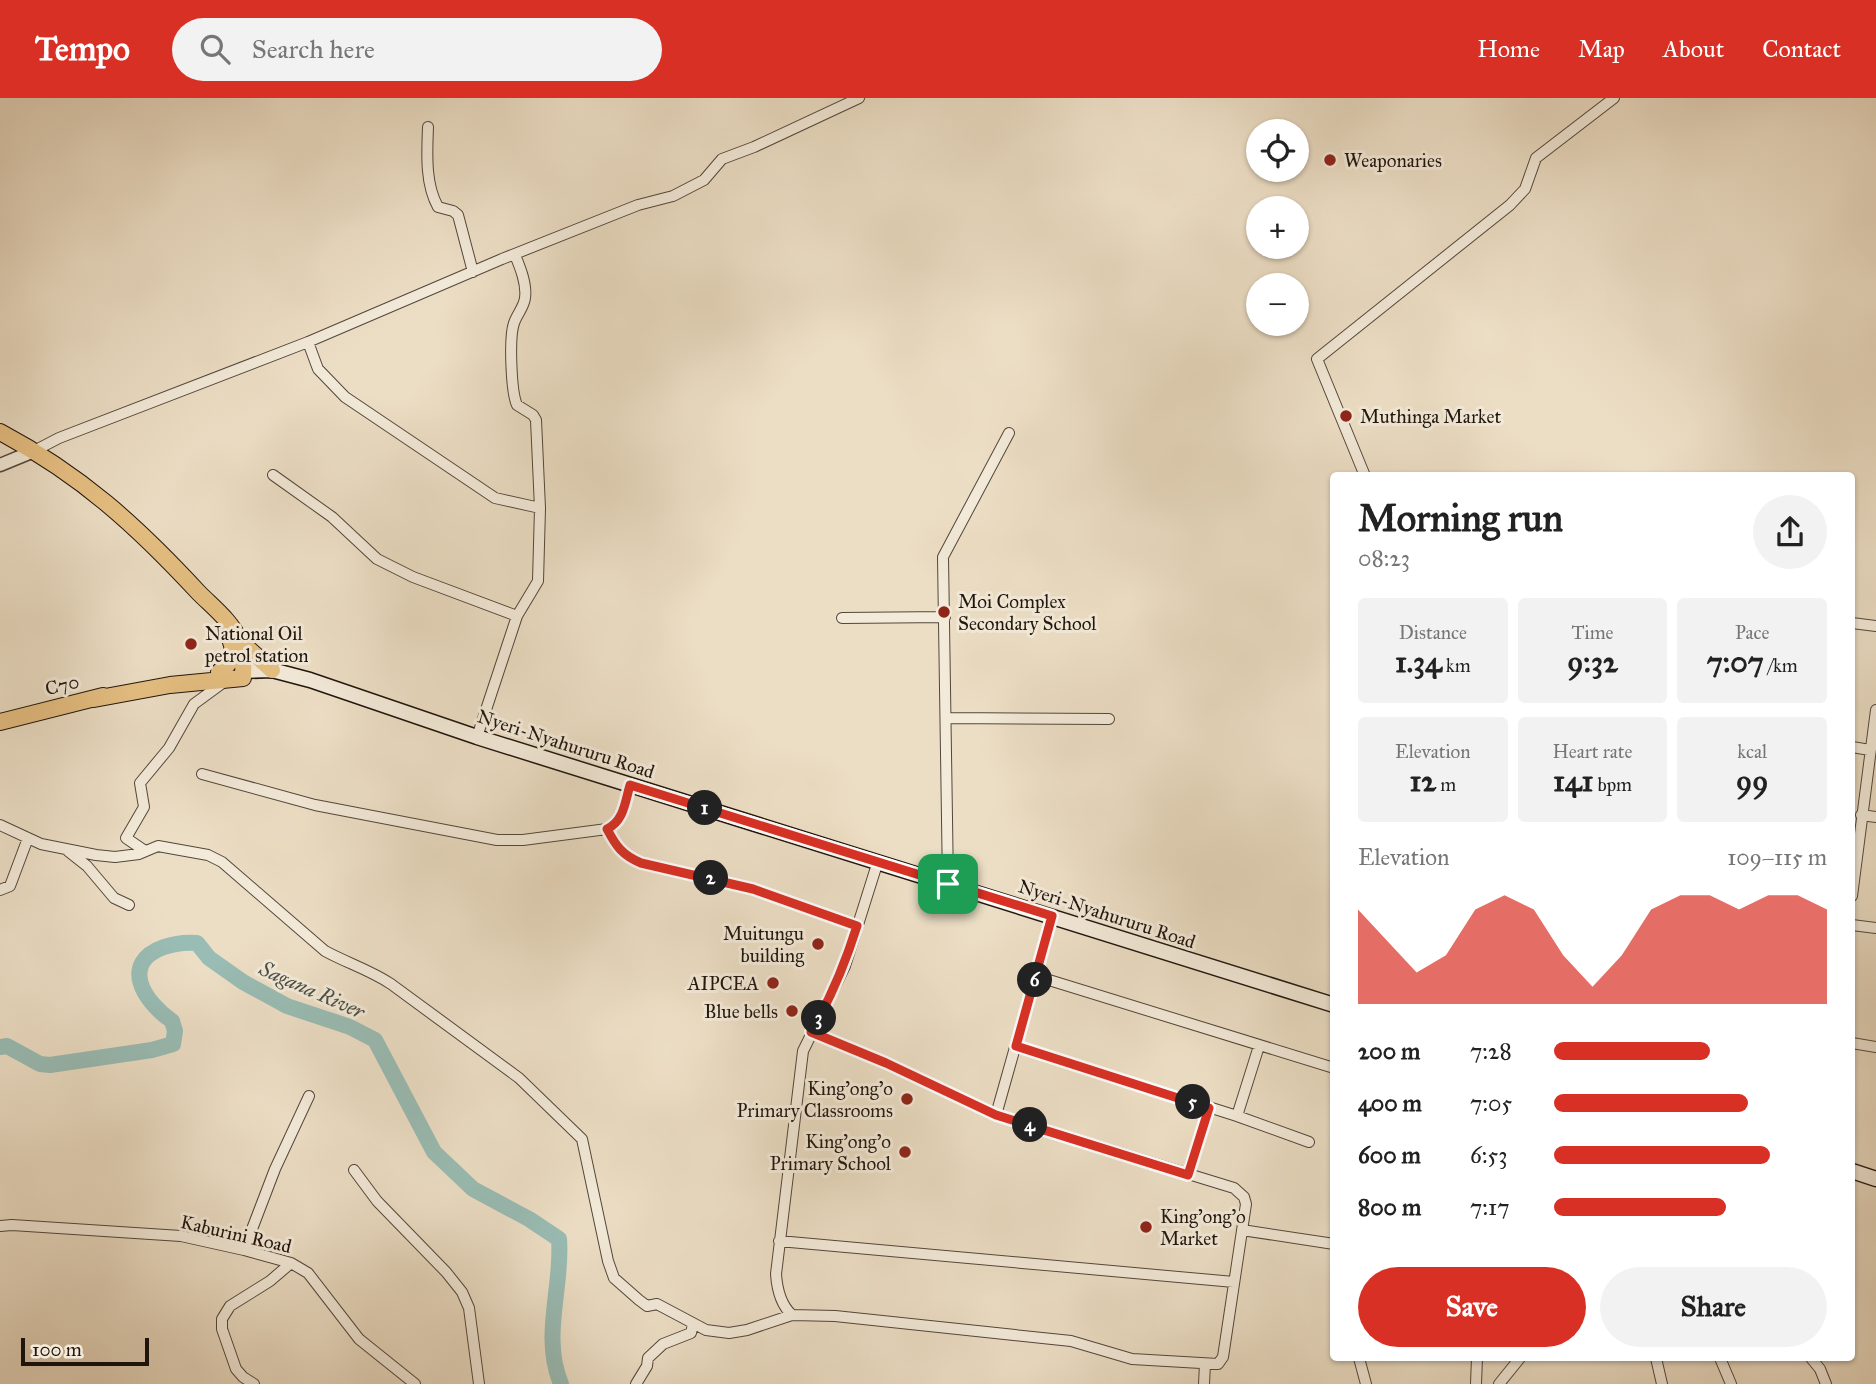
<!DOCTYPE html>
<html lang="en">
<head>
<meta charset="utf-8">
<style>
  :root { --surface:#fff; --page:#f2f2f2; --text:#222; --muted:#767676; --accent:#d93025 }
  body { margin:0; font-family:"IM FELL Great Primer",serif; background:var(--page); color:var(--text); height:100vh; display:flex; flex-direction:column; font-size:26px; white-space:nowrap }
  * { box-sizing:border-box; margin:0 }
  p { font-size:23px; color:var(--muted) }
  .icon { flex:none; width:38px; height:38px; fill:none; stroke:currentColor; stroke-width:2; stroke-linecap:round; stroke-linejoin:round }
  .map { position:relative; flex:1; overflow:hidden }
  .sheet { position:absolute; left:1330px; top:374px; width:525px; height:889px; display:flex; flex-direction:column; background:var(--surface); border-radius:7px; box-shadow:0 2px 5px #0004 }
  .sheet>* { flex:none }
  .fabs { position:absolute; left:1246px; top:21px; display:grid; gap:14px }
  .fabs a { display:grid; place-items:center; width:63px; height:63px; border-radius:50%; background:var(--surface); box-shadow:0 2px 5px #0004; font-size:35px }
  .scale { position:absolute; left:21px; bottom:18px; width:128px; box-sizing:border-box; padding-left:7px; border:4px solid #1f150d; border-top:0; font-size:19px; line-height:24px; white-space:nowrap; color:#1f150d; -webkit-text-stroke:5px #f3ead9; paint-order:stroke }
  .pin { position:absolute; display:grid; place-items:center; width:60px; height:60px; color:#fff; margin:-30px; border-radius:14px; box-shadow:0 4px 10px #0006 }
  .km { position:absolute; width:35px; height:35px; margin:-18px; border-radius:50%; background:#222; color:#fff; font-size:19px; line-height:35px; text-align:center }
  .round { display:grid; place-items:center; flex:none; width:74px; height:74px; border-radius:37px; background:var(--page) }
  .headline { display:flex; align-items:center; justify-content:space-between; height:119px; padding:0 28px }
  h1 { font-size:38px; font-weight:700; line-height:52px }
  .figures { display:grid; grid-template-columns:repeat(3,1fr); gap:10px; height:119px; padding:7px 28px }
  .figures div { display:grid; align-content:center; border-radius:7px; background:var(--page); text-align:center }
  .figures b { font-size:30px; font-weight:700 }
  .figures small { font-size:19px; font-weight:400 }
  .figures p { font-size:19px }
  .chart { height:196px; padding:14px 28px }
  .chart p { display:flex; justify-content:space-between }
  .chart svg { width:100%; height:126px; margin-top:7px; fill:var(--accent); opacity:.7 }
  .button { display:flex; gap:14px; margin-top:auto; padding:14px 28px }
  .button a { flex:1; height:80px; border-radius:42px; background:var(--accent); color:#fff; font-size:28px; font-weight:700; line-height:80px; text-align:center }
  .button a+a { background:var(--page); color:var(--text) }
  ul { padding:0 28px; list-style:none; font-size:23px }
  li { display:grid; grid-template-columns:112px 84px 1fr; align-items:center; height:52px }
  li i { height:18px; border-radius:9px; background:var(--accent) }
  header { display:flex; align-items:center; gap:42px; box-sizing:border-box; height:98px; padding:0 35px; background:var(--accent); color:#fff }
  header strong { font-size:33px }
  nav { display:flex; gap:38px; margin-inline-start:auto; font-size:24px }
  .search { width:490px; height:63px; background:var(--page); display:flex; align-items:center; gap:18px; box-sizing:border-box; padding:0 24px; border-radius:38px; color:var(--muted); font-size:26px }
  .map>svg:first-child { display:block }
</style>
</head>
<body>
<header>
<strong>Tempo</strong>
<div class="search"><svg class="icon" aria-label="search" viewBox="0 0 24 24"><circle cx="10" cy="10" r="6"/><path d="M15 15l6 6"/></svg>Search here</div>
<nav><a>Home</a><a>Map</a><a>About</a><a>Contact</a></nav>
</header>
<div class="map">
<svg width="1876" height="1286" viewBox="0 0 1876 1286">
  <rect width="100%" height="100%" fill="#ecdec5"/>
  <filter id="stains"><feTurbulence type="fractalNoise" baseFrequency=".00286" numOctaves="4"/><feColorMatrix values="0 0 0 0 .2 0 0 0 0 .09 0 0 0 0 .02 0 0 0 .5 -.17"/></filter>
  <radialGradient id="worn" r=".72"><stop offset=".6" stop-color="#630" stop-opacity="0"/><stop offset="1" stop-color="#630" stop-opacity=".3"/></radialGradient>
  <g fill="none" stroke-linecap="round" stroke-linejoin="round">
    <path stroke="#99bcb4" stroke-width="16" d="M0,949l7,-1 33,18 10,1 102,-15 21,-6 2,-13 -3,-10c-28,-19 -53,-58 -8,-74 12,-4 21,-5 33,-4l12,15 34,24 44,24 63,21 25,13 59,112 39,37 56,30 30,20c4,48 -18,97 2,145"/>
    <defs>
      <path id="minor" d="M428,29c-1,26 -3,57 10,80l15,4 5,4 15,57
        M515,157c5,12 12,29 10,43 -1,9 -8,16 -11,25 -5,14 -3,69 3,82l16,10 3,5 4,88
        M308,244l10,27 27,28 150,101 45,10 -2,73 -21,35 -40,121
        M34,353l25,-13 249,-96 194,-83 136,-54 35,-9 31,-16 18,-21 32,-12 105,-49
        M273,377l59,42 45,42 36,18 104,39
        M1365,378l-48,-117 193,-154 15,-16 11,-31 78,-60
        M842,520l103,-1
        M1852,525l24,3
        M946,620l163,1
        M1852,649l18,3
        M202,676l113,31 182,35h26l84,-11c17,-8 18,-27 23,-44
        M1861,717l15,2
        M0,727l41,19 55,11 19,2 24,-3 19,-8 50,9 14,7 103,89c22,12 45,19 66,33l128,94 63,61 26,122 6,17 25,22 8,6 10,-2 49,26 23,3 18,-3 45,-15
        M607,731c9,17 15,26 34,34l112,26 104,37
        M68,753l19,15 27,32 15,7
        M145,753l-19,-13 18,-31 -4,-24 29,-35 25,-44 30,-22
        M878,763l-33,105 -42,85 -27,223c1,15 5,31 16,41l43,1 236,25 61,18 86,5 5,-7 23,-153 -2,-7 -10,-9 -238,-73 56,-199
        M948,786l-5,-327 66,-124
        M0,792l10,-4 18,-48
        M1852,798l24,-186
        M1852,827l24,3
        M1036,878l298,92
        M811,934l75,31 110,52
        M1852,945l24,4
        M1016,948l221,70 72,26
        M1237,1018l22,-70
        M354,1072l23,31 69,71 16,20 7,16 10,76
        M1187,1077l22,-67
        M0,1128l12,-1 169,11 63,14 47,13 17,10 51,66 56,45
        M1242,1132l92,14
        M779,1143l455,41
        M244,1152l31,-81 34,-73
        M1359,1260l7,26
        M1656,1260l6,26
        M1720,1260l11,26
        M1811,1260l9,11 6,15
        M254,1286l-11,-7 -7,-8 -14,-40v-10l8,-13 40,-25 21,-18
        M636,1286l11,-18 1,-8 15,-14 28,-11 2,-9
        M1204,1286l1,-20
        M1476,1286l1,-26
        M1499,1286l21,-26"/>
      <path id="tertiary" d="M0,367l34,-14"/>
      <path id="secondary" d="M243,573l29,-1 38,10 167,57 857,268
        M1852,1073l24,8"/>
      <path id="trunk" d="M0,334c81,43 137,94 199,161 15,15 32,28 41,48 5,11 3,25 3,37l-73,7 -76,14
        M242,545l30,27
        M219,574c13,-9 17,-18 11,-33
        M0,624l103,-26"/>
    </defs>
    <use href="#minor" stroke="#52473b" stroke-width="12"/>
    <use href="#tertiary" stroke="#52473b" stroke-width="15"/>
    <use href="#secondary" stroke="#1f150d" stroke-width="17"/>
    <use href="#trunk" stroke="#1f150d" stroke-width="18"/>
    <use href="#minor" stroke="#f3ead9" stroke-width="10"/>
    <use href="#tertiary" stroke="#f3ead9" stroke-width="12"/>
    <use href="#secondary" stroke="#f3ead9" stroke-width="14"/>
    <use href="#trunk" stroke="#e6bf82" stroke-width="16"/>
  </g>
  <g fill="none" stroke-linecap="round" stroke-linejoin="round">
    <defs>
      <path id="route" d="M630,687l422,131 -36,130 193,62 -21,67 -192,-60 -110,-52 -75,-31c20,-34 34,-68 46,-106l-104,-37 -112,-26c-19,-8 -25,-17 -34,-34 17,-8 18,-27 23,-44z"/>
    </defs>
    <use href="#route" stroke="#fff" stroke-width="14"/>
    <use href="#route" stroke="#d93025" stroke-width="9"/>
  </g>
  <g fill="#8f2418" stroke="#f3ead9" stroke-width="2.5">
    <circle cx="1330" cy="62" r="7"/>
    <circle cx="1346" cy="318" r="7"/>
    <circle cx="944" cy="514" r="7"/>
    <circle cx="191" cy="546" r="7"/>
    <circle cx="818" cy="846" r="7"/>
    <circle cx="773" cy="885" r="7"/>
    <circle cx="792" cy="913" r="7"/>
    <circle cx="907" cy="1001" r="7"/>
    <circle cx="905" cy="1054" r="7"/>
    <circle cx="1146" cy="1129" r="7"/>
  </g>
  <g text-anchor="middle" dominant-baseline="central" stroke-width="6" stroke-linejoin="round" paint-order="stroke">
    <g font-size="19" fill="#1f150d" stroke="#f3ead9" text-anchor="start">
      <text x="1344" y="62">Weaponaries</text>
      <text x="1360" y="318">Muthinga Market</text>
      <text x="958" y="503">Moi Complex<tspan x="958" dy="22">Secondary School</tspan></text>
      <text x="205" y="535">National Oil<tspan x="205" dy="22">petrol station</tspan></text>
      <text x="804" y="835" text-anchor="end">Muitungu<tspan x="804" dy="22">building</tspan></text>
      <text x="759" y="885" text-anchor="end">AIPCEA</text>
      <text x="778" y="913" text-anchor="end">Blue bells</text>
      <text x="893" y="990" text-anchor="end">King'ong'o<tspan x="893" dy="22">Primary Classrooms</tspan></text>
      <text x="891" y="1043" text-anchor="end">King'ong'o<tspan x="891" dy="22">Primary School</tspan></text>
      <text x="1160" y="1118">King'ong'o<tspan x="1160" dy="22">Market</tspan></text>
    </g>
    <g font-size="19" fill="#1f150d" stroke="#f3ead9">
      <text transform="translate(62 587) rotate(-14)">C70</text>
      <text transform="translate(566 646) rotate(18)">Nyeri-Nyahururu Road</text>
      <text transform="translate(1107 816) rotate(18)">Nyeri-Nyahururu Road</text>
      <text transform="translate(236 1136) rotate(13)">Kaburini Road</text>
    </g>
    <g font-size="21" font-style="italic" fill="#4a4f47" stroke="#f3ead9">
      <text transform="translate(312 892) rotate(24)">Sagana River</text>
    </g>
  </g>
  <rect width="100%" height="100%" filter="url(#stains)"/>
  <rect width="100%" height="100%" fill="url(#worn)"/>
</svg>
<div class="fabs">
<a><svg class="icon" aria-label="locate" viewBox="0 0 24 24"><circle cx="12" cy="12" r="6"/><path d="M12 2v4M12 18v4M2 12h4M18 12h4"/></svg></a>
<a>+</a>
<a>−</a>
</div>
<div class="scale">100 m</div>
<div class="pin" style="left:948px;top:786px;background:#1e9e55"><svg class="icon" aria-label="arrive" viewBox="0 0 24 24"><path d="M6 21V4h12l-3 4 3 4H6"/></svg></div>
<b class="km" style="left:705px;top:710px">1</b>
<b class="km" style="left:711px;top:780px">2</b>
<b class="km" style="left:819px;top:920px">3</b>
<b class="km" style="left:1030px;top:1027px">4</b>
<b class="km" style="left:1193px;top:1004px">5</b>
<b class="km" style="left:1035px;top:882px">6</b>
<section class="sheet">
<div class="headline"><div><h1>Morning run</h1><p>08:23</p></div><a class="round"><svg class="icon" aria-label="share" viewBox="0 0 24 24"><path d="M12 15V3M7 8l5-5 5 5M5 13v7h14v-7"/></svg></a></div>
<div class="figures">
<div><p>Distance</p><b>1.34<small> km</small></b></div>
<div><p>Time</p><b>9:32</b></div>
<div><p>Pace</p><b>7:07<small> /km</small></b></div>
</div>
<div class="figures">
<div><p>Elevation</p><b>12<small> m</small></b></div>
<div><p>Heart rate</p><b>141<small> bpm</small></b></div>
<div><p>kcal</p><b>99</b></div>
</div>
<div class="chart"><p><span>Elevation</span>109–115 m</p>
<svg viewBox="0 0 160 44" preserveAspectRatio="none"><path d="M0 44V11L10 22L20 33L30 27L40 11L50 6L60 11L70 27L80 38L90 27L100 11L110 6L120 6L130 11L140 6L150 6L160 11V44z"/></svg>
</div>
<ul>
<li><b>200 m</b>7:28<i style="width:57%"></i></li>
<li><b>400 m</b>7:05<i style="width:71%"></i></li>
<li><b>600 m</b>6:53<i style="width:79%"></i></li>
<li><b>800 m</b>7:17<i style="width:63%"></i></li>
</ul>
<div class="button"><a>Save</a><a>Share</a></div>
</section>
</div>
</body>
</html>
